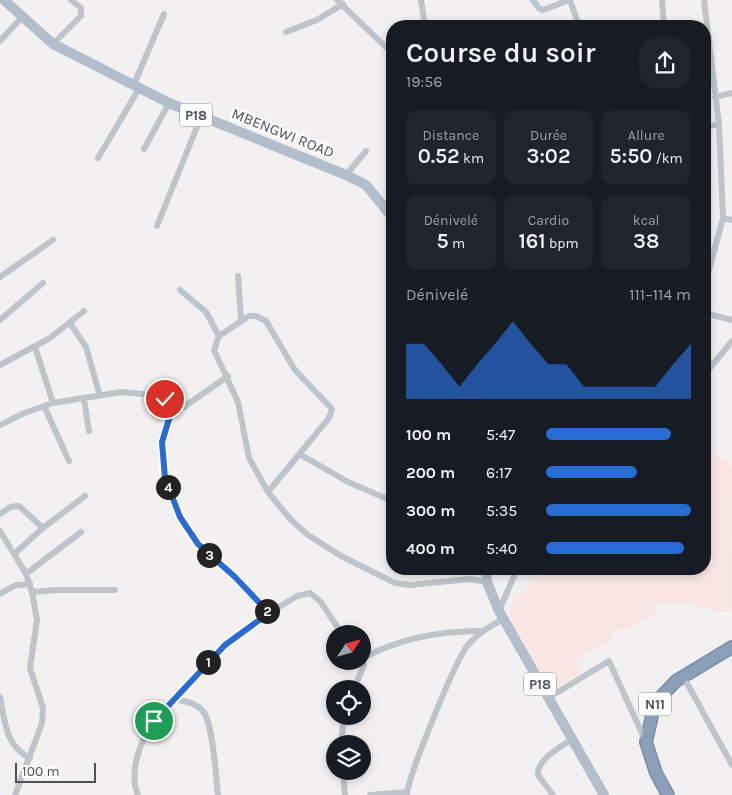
<!DOCTYPE html>
<html lang="fr">
<head>
<meta charset="utf-8">
<style>
  :root { --surface:#171b24; --page:#20242c; --text:#f1f3f6; --muted:#9ea1a6; --accent:#296bd4 }
  body { margin:0; font-family:Karla,sans-serif; background:var(--page); color:var(--text); height:100vh; display:flex; flex-direction:column; font-size:19px; white-space:nowrap }
  * { box-sizing:border-box; margin:0 }
  p { font-size:16px; color:var(--muted) }
  .icon { flex:none; width:28px; height:28px; fill:none; stroke:currentColor; stroke-width:2; stroke-linecap:round; stroke-linejoin:round }
  .map { position:relative; flex:1; overflow:hidden }
  .sheet { position:absolute; left:386px; top:20px; width:325px; height:555px; display:flex; flex-direction:column; background:var(--surface); border-radius:20px; box-shadow:0 2px 8px #0003 }
  .sheet>* { flex:none }
  .needle { width:32px; rotate:54deg }
  .fabs { position:absolute; left:326px; top:625px; display:grid; gap:10px }
  .fabs a { display:grid; place-items:center; width:45px; height:45px; border-radius:50%; background:var(--surface); box-shadow:0 2px 8px #0003; font-size:25px }
  .scale { position:absolute; left:15px; bottom:12px; width:81px; box-sizing:border-box; padding-left:5px; border:2px solid #4a525c; border-top:0; font-size:14px; line-height:18px; white-space:nowrap; color:#4a525c; -webkit-text-stroke:4px #fff; paint-order:stroke }
  .pin { position:absolute; display:grid; place-items:center; width:42px; height:42px; color:#fff; margin:-21px; border:2px solid #fff; border-radius:50%; box-shadow:0 1px 5px #0007 }
  .km { position:absolute; width:25px; height:25px; margin:-12px; border-radius:50%; background:#222; color:#fff; font-size:14px; line-height:25px; text-align:center }
  .round { display:grid; place-items:center; flex:none; width:52px; height:52px; border-radius:20px; background:var(--page) }
  .overview { display:flex; align-items:center; justify-content:space-between; height:85px; padding:0 20px }
  h1 { font-size:28px; font-weight:600; line-height:38px }
  .metrics { display:grid; grid-template-columns:repeat(3,1fr); gap:8px; height:85px; padding:5px 20px }
  .metrics div { display:grid; align-content:center; border-radius:12px; background:var(--page); text-align:center }
  .metrics b { font-size:21px; font-weight:600 }
  .metrics small { font-size:14px; font-weight:400 }
  .metrics p { font-size:14px }
  .chart { height:140px; padding:10px 20px }
  .chart p { display:flex; justify-content:space-between }
  .chart svg { width:100%; height:90px; margin-top:5px; fill:var(--accent); opacity:.7 }
  ul { padding:0 20px; list-style:none; font-size:16px }
  li { display:grid; grid-template-columns:80px 60px 1fr; align-items:center; height:38px }
  li i { height:12px; border-radius:6px; background:var(--accent) }
  .map>svg:first-child { display:block }
</style>
</head>
<body>
<div class="map">
<svg width="732" height="795" viewBox="0 0 732 795">
  <rect width="100%" height="100%" fill="#f2f0f0"/>
  <path fill="#f9e6e3" d="M705,444l27,23 -1,146 -47,-10h-29v11l-18,10 -26,9v8l-36,19 5,14 -29,16 -38,-65 -4,-13 3,-9 33,-34h160z"/>
  <g fill="none" stroke-linecap="round" stroke-linejoin="round">
    <defs>
      <path id="highway" d="M668,795l-12,-22 -10,-31 9,-39 21,-22 56,-34"/>
    </defs>
    <use href="#highway" stroke="#778ca6" stroke-width="14"/>
    <path stroke="#bdc4cb" stroke-width="6" d="M337,0l55,53
      M421,0l4,26
      M533,0l6,8 4,2 26,-10
      M570,0l9,26
      M662,0l2,26
      M704,0l15,124 4,94 -18,67
      M286,32l31,-12 26,-16
      M0,41l22,-24
      M53,44l28,-28v-8l-10,-8
      M134,84l30,-70
      M715,97l17,-4
      M705,127l14,-3
      M144,149l25,-46
      M98,158l42,-71
      M346,175l20,-24
      M723,218l9,2
      M157,226l44,-109
      M238,276l3,43
      M0,277l53,-37
      M180,290l26,22 13,24
      M705,313l27,7
      M249,316h7l10,5 29,49 37,39 -3,9 -61,74 -19,-34 -11,-56 -24,-52 5,-14z
      M0,320l43,-37
      M70,323l16,24 14,49
      M35,347l18,56
      M0,365l50,-27 34,-27
      M705,374l27,-33
      M84,399l5,32
      M174,403l-12,38 3,37 15,39 18,27 37,33 34,36 28,-17 13,-3 10,8 22,33
      M44,406l25,55
      M0,425l24,-12 29,-10 68,-11 32,3 31,12 44,-31
      M301,455l47,27 44,19
      M268,492l22,27 18,16 33,21 54,27 15,2 60,-6 17,3
      M0,514l10,-7 9,-1 24,22
      M0,531l26,43 6,18 5,28 -7,48 13,40 -1,15 -27,72
      M14,554l29,-26 42,-32
      M26,574l55,-42
      M32,592l24,-2h59
      M0,594l16,-9 14,-1
      M499,611l18,-42
      M683,676l49,89
      M354,689l10,-24 -1,-7c37,-20 76,-27 118,-27
      M0,697c5,24 5,49 30,61
      M548,698l61,-37 36,79
      M172,700c11,0 22,2 30,10 11,10 14,68 16,85
      M341,744l3,-28
      M343,771l2,24
      M138,795c-10,-23 3,-54 15,-74l72,-76 44,-32
      M370,795l37,-3
      M407,795c0,-17 49,-135 60,-149 11,-13 22,-20 37,-27
      M553,795l-15,-20c-1,-16 23,-28 34,-36"/>
    <path stroke="#b2becc" stroke-width="10" d="M4,0l49,44 116,59 177,72 20,10 26,32
      M486,569l1,13 12,29 105,184"/>
    <use href="#highway" stroke="#8ca0ba" stroke-width="11"/>
  </g>
  <g fill="none" stroke-linecap="round" stroke-linejoin="round">
    <defs>
      <path id="route" d="M154,721l71,-76 44,-32 -34,-36 -37,-33 -18,-27 -15,-39 -3,-36 12,-39 -9,-4"/>
    </defs>
    <use href="#route" stroke="#fff" stroke-width="10"/>
    <use href="#route" stroke="#296bd4" stroke-width="6"/>
  </g>
  <g text-anchor="middle" dominant-baseline="central" stroke-width="4.5" stroke-linejoin="round" paint-order="stroke">
    <g fill="#fff" stroke="#80868d" stroke-width="1">
      <rect x="180" y="103.5" width="32" height="23" rx="4"/>
      <rect x="524" y="672.5" width="32" height="23" rx="4"/>
      <rect x="639" y="692.5" width="32" height="23" rx="4"/>
    </g>
    <g font-size="14" font-weight="bold" fill="#4a525c">
      <text x="196" y="115">P18</text>
      <text x="540" y="684">P18</text>
      <text x="655" y="704">N11</text>
    </g>
    <g font-size="15" fill="#4a525c" stroke="#fff">
      <text transform="translate(283 133) rotate(22)">MBENGWI ROAD</text>
    </g>
  </g>
</svg>
<div class="fabs">
<a><svg class="needle" viewBox="-14 -14 28 28"><path d="M0-13l5 13h-10z" fill="#e53935"/><path d="M0 13l5-13h-10z" fill="#9ea1a6"/></svg></a>
<a><svg class="icon" aria-label="locate" viewBox="0 0 24 24"><circle cx="12" cy="12" r="6"/><path d="M12 2v4M12 18v4M2 12h4M18 12h4"/></svg></a>
<a><svg class="icon" aria-label="layers" viewBox="0 0 24 24"><path d="M12 4l9 5-9 5-9-5zM3 14l9 5 9-5"/></svg></a>
</div>
<div class="scale">100 m</div>
<div class="pin" style="left:154px;top:721px;background:#1e9e55"><svg class="icon" aria-label="arrive" viewBox="0 0 24 24"><path d="M6 21V4h12l-3 4 3 4H6"/></svg></div>
<div class="pin" style="left:165px;top:399px;background:#d93025"><svg class="icon" aria-label="check" viewBox="0 0 24 24"><path d="M5 12l5 5 9-10"/></svg></div>
<b class="km" style="left:208px;top:662px">1</b>
<b class="km" style="left:267px;top:611px">2</b>
<b class="km" style="left:209px;top:555px">3</b>
<b class="km" style="left:168px;top:487px">4</b>
<section class="sheet">
<div class="overview"><div><h1>Course du soir</h1><p>19:56</p></div><a class="round"><svg class="icon" aria-label="share" viewBox="0 0 24 24"><path d="M12 15V3M7 8l5-5 5 5M5 13v7h14v-7"/></svg></a></div>
<div class="metrics">
<div><p>Distance</p><b>0.52<small> km</small></b></div>
<div><p>Durée</p><b>3:02</b></div>
<div><p>Allure</p><b>5:50<small> /km</small></b></div>
</div>
<div class="metrics">
<div><p>Dénivelé</p><b>5<small> m</small></b></div>
<div><p>Cardio</p><b>161<small> bpm</small></b></div>
<div><p>kcal</p><b>38</b></div>
</div>
<div class="chart"><p><span>Dénivelé</span>111–114 m</p>
<svg viewBox="0 0 160 44" preserveAspectRatio="none"><path d="M0 44V17L10 17L20 27L30 38L40 27L50 17L60 6L70 17L80 27L90 27L100 38L110 38L120 38L130 38L140 38L150 27L160 17V44z"/></svg>
</div>
<ul>
<li><b>100 m</b>5:47<i style="width:86%"></i></li>
<li><b>200 m</b>6:17<i style="width:63%"></i></li>
<li><b>300 m</b>5:35<i style="width:100%"></i></li>
<li><b>400 m</b>5:40<i style="width:95%"></i></li>
</ul>
</section>
</div>
</body>
</html>
